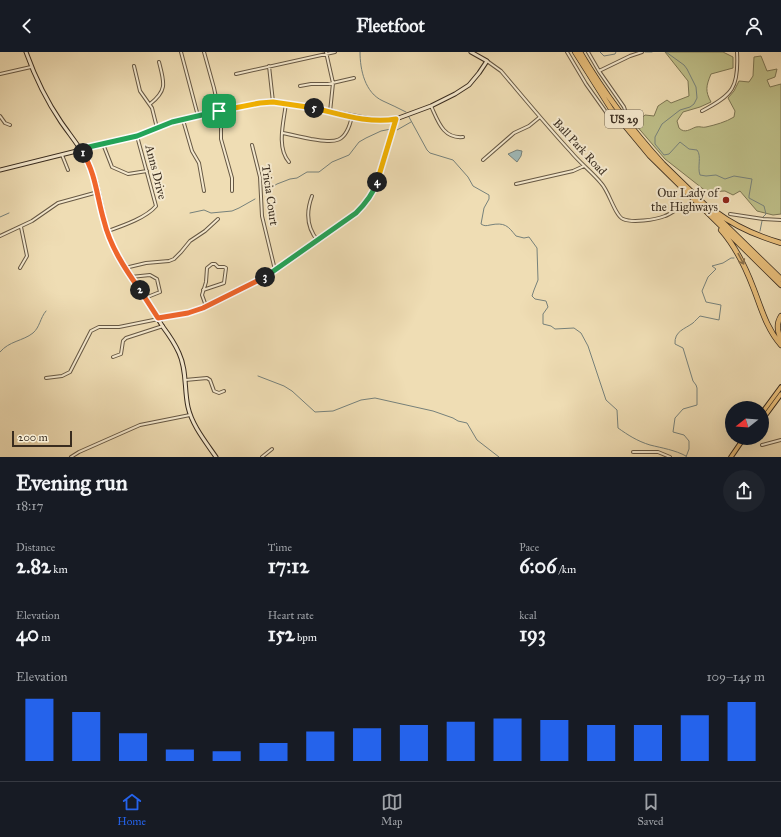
<!DOCTYPE html>
<html lang="en">
<head>
<meta charset="utf-8">
<style>
  :root { --surface:#171b24; --page:#20242c; --text:#f1f3f6; --muted:#9ea1a6; --line:#363941; --accent:#2563eb }
  body { margin:0; font-family:"IM FELL Great Primer",serif; background:var(--page); color:var(--text); height:100vh; display:flex; flex-direction:column; font-size:15px; white-space:nowrap }
  * { box-sizing:border-box; margin:0 }
  p { font-size:13px; color:var(--muted) }
  .icon { flex:none; width:22px; height:22px; fill:none; stroke:currentColor; stroke-width:2; stroke-linecap:round; stroke-linejoin:round }
  .map { position:relative; height:405px; overflow:hidden }
  .drawer { display:flex; flex-direction:column; background:var(--surface); flex:1 }
  .drawer>* { flex:none }
  .needle { width:26px; rotate:253deg }
  .buttons { position:absolute; left:725px; top:349px; display:grid; gap:8px }
  .buttons a { display:grid; place-items:center; width:44px; height:44px; border-radius:50%; background:var(--surface); box-shadow:0 4px 16px #0002; font-size:20px }
  .scale { position:absolute; left:12px; bottom:10px; width:60px; box-sizing:border-box; padding-left:4px; border:2px solid #392c1f; border-top:0; font-size:11px; line-height:14px; white-space:nowrap; color:#392c1f; -webkit-text-stroke:3px #f5e9ce; paint-order:stroke }
  .pin { position:absolute; display:grid; place-items:center; width:34px; height:34px; color:#fff; margin:-17px; border-radius:8px; box-shadow:0 2px 6px #0006 }
  .km { position:absolute; width:20px; height:20px; margin:-10px; border-radius:50%; background:#222; color:#fff; font-size:11px; line-height:20px; text-align:center }
  .round { display:grid; place-items:center; flex:none; width:42px; height:42px; border-radius:21px; background:var(--page) }
  .summary { display:flex; align-items:center; justify-content:space-between; height:68px; padding:0 16px }
  h1 { font-size:22px; font-weight:700; line-height:30px }
  .figures { display:grid; grid-template-columns:repeat(3,1fr); gap:6px; height:68px; padding:4px 16px }
  .figures div { display:grid; align-content:center }
  .figures b { font-size:20px; font-weight:700 }
  .figures small { font-size:11px; font-weight:400 }
  .figures p { font-size:11px }
  .chart { height:112px; padding:8px 16px }
  .chart p { display:flex; justify-content:space-between }
  .chart svg { width:100%; height:72px; margin-top:4px; stroke:var(--accent); stroke-width:6 }
  header { display:flex; justify-content:space-between; align-items:center; height:52px; padding:0 16px; background:var(--surface); font-size:18px; font-weight:700 }
  .dock { display:flex; justify-content:space-around; align-items:center; height:56px; border-top:1px solid var(--line); background:var(--surface); font-size:11px; color:var(--muted) }
  .dock a { display:grid; justify-items:center; gap:2px }
  .dock .active { color:var(--accent) }
  .map>svg:first-child { display:block }
</style>
</head>
<body>
<header><svg class="icon" aria-label="back" viewBox="0 0 24 24"><path d="M15 5l-7 7 7 7"/></svg>Fleetfoot<svg class="icon" aria-label="person" viewBox="0 0 24 24"><circle cx="12" cy="8" r="4"/><path d="M4 21q1-7 8-7t8 7"/></svg></header>
<div class="map">
<svg width="781" height="405" viewBox="0 0 781 405">
  <rect width="100%" height="100%" fill="#efddb4"/>
  <filter id="stains"><feTurbulence type="fractalNoise" baseFrequency=".005" numOctaves="4"/><feColorMatrix values="0 0 0 0 .2 0 0 0 0 .09 0 0 0 0 .02 0 0 0 .5 -.17"/></filter>
  <radialGradient id="worn" r=".72"><stop offset=".6" stop-color="#630" stop-opacity="0"/><stop offset="1" stop-color="#630" stop-opacity=".3"/></radialGradient>
  <path fill="#bebf89" stroke="#7c7654" d="M665,0h58l10,5v11l-22,6c-5,12 -6,17 0,28l-11,5 -17,5 -6,9 2,7c6,6 11,1 17,-1 4,-1 7,1 10,0 9,-2 20,-5 28,-10l1,-6 -7,-13 6,-7 5,-10 10,1 4,-6 1,-19 7,-1 6,15 10,-2 -2,8 -8,3 3,7 11,-3v130l-8,1 -16,-4 -17,-20 -7,4 -8,-4 -18,1 -42,-33 -30,-35 10,-9 9,1 4,-10 9,-6 4,3 18,-7 -1,-15z"/>
  <path fill="#9fb9b8" stroke="#76817b" d="M517,98l5,1 -1,5 -4,6 -9,-8z"/>
  <g fill="none" stroke-linecap="round" stroke-linejoin="round">
    <path stroke="#76817b" stroke-width="1" d="M360,0c0,18 5,41 23,49 8,4 16,7 23,11
      M600,0l4,4 11,-2 1,-2
      M645,0h7
      M666,0l18,13 3,4 9,18 1,11 -3,6 -4,3 -10,3 -18,14 -7,13v7l9,11 5,-1 11,-12 9,7 8,1c5,6 0,17 3,25l6,1 10,-1 9,4 9,-3 18,3 -3,17v2l15,8 2,8 -3,3
      M409,65l18,33 3,3 23,7 15,17 5,9 16,9v4l-5,9 -3,16c3,2 5,2 9,1 15,-3 18,1 26,11l8,2 5,-1 8,11 1,32 -4,10 -2,6 3,3 11,2 2,6 -5,7v10l8,2 4,3 19,-1 7,5 7,13 18,54 11,10 1,18c10,7 19,13 32,17 12,3 25,5 36,11
      M397,78l14,-8
      M266,139l11,-7 13,-5 7,-1 10,-6h12l13,-10 17,-7 10,-13 7,-4 15,-7 10,-2
      M190,161l14,-3 7,3 21,-2 7,-3 16,-9
      M0,165l9,-4
      M760,179l2,-10
      M0,300c9,-11 23,-11 33,-19 7,-6 7,-15 13,-22
      M258,324l26,10 8,5 23,21 18,-1 28,-11 14,-2 58,13 20,7 5,3 9,2 10,17 22,17
      M686,405l3,-8v-8l-5,-6 -11,-3 2,-14 8,-9 14,-4v-17l-1,-3 -3,-4 -10,-33 -8,-4c-1,-13 10,-15 18,-21 2,-2 4,-4 7,-7l19,4 2,-15 -15,-3 -4,-11 6,-14 8,-8 -4,-3 11,-3 8,-5h3"/>
    <defs>
      <path id="street" d="M181,0l17,64
        M204,0l10,36 7,33v18l11,39v13
        M326,0l7,31 -3,29
        M567,0l19,32 27,38 6,-3
        M588,0l11,19 25,36 2,6 -2,4
        M487,9l14,10c23,27 46,55 70,81 9,11 21,20 30,31 8,8 14,33 22,36 9,4 32,1 42,-3 6,-2 10,-6 16,-9
        M134,14l6,25 12,17 5,20
        M269,14l4,36
        M599,19l31,-15 12,-4
        M0,22l31,-7
        M236,22l99,-22
        M300,34l11,-2h17l26,-6
        M286,51c-2,18 -10,44 3,59
        M150,52c18,-14 14,-22 9,-42
        M431,54c7,15 12,33 32,31
        M702,59c31,-16 37,-24 35,-59
        M0,64l5,7 5,2
        M183,68l9,31 7,12 5,28
        M283,81c9,2 18,4 28,6 25,4 35,5 41,-23
        M103,92l9,23 16,7 19,-3
        M252,93l8,32 2,39 13,54
        M62,103l6,15
        M483,108l31,-27 15,-7 11,-9
        M516,132l57,-13 11,-5
        M312,144c-6,16 -6,31 6,45
        M730,162l33,5 18,1
        M108,179c14,-5 38,-13 48,-25l-19,-70
        M0,184l32,-15 26,-18 40,-11
        M20,216l7,-12 -6,-29
        M125,216l21,-5 23,-2 5,-2 7,-7 9,-11 15,-10 13,-12
        M131,225l19,-2 7,4 3,13 -15,6
        M203,238l21,-7 2,-15 -2,-1h-6l-3,-3h-3l-5,4 -1,14 -4,13 4,11
        M113,305l8,-3 2,-13 3,-3 37,-12
        M46,326l16,-2 8,-4 21,-41 8,-4h20l69,-14 15,-5 64,-32 29,-22 37,-24 23,-17 10,-11 8,-12 22,-71
        M185,328l22,-2 3,2 4,11 5,2 5,-2
        M762,393l19,-5
        M633,400h25l12,5
        M71,405l8,-5 61,-27 50,-10
        M262,405l10,-8"/>
      <path id="secondary" d="M26,0c9,25 20,48 35,70 9,13 19,25 26,38 14,24 13,58 25,84 14,29 34,55 51,83 6,8 12,17 16,26 8,17 5,36 9,54 4,18 17,34 28,50
        M0,118l137,-34 27,-11 34,-9 62,-13h26l94,18 16,-2 35,-13 24,-12 14,-9 10,-12 8,-12 -16,-9"/>
      <path id="primary" d="M762,361l19,-26
        M762,368l19,-26
        M731,405l13,-19"/>
      <path id="highway" d="M575,0l36,57 39,47 131,129
        M580,0c24,41 51,77 83,112l118,115
        M716,160c20,15 41,24 65,31
        M721,178c15,17 24,36 32,57 8,20 13,41 28,58
        M781,264c-5,8 -4,15 0,23"/>
    </defs>
    <use href="#street" stroke="#665844" stroke-width="4"/>
    <use href="#secondary" stroke="#392c1f" stroke-width="5"/>
    <use href="#primary" stroke="#392c1f" stroke-width="5.5"/>
    <use href="#highway" stroke="#392c1f" stroke-width="6"/>
    <use href="#street" stroke="#f5e9ce" stroke-width="2"/>
    <use href="#secondary" stroke="#f5e9ce" stroke-width="3"/>
    <use href="#primary" stroke="#e8be7a" stroke-width="3.5"/>
    <use href="#highway" stroke="#e8be7a" stroke-width="4.5"/>
  </g>
  <defs><path id="oneway-shaft" d="M-6 0H5M1.5-3L5.5 0L1.5 3" fill="none" stroke-width="1.6" stroke-linecap="round" stroke-linejoin="round"/></defs>
  <use stroke="#886e48" href="#oneway-shaft" transform="translate(741 207) rotate(62)"/>
  <g fill="none" stroke-linecap="round" stroke-linejoin="round">
    <defs>
      <path id="split-1" d="M83,101l-3,-4 57,-13 35,-14 47,-11"/>
      <path id="split-2" d="M83,101c13,21 14,45 21,68 6,25 21,48 36,69"/>
      <path id="split-3" d="M140,238l18,28 30,-5 15,-5 62,-31"/>
      <path id="split-4" d="M265,225l91,-64c9,-9 17,-19 21,-31"/>
      <path id="split-5" d="M314,56c26,6 55,16 82,11l-19,63"/>
      <path id="split-6" d="M219,59l41,-8 13,-1 41,6"/>
    </defs>
    <use href="#split-1" stroke="#fff" stroke-width="8"/>
    <use href="#split-2" stroke="#fff" stroke-width="8"/>
    <use href="#split-3" stroke="#fff" stroke-width="8"/>
    <use href="#split-4" stroke="#fff" stroke-width="8"/>
    <use href="#split-5" stroke="#fff" stroke-width="8"/>
    <use href="#split-6" stroke="#fff" stroke-width="8"/>
    <use href="#split-1" stroke="#22a559" stroke-width="5"/>
    <use href="#split-2" stroke="#f0652b" stroke-width="5"/>
    <use href="#split-3" stroke="#f0652b" stroke-width="5"/>
    <use href="#split-4" stroke="#22a559" stroke-width="5"/>
    <use href="#split-5" stroke="#f5b400" stroke-width="5"/>
    <use href="#split-6" stroke="#f5b400" stroke-width="5"/>
  </g>
  <circle fill="#8f2418" stroke="#f5e9ce" stroke-width="1.5" cx="726" cy="148" r="4"/>
  <g text-anchor="middle" dominant-baseline="central" stroke-width="4" stroke-linejoin="round" paint-order="stroke">
    <rect fill="#f5e9ce" stroke="#716554" stroke-width="1" x="605" y="58" width="38" height="18" rx="3"/>
    <g font-size="11" font-weight="bold" fill="#392c1f">
      <text x="624" y="67">US 29</text>
    </g>
    <g font-size="12" fill="#392c1f" stroke="#f5e9ce">
      <text transform="translate(580 95) rotate(47)">Ball Park Road</text>
      <text transform="translate(156 120) rotate(76)">Anns Drive</text>
      <text transform="translate(270 143) rotate(82)">Tricia Court</text>
    </g>
    <g font-size="12" fill="#392c1f" stroke="#f5e9ce" text-anchor="end">
      <text x="718" y="141">Our Lady of<tspan x="718" dy="14">the Highways</tspan></text>
    </g>
  </g>
  <rect width="100%" height="100%" filter="url(#stains)"/>
  <rect width="100%" height="100%" fill="url(#worn)"/>
</svg>
<div class="buttons">
<a><svg class="needle" viewBox="-14 -14 28 28"><path d="M0-13l5 13h-10z" fill="#e53935"/><path d="M0 13l5-13h-10z" fill="#9ea1a6"/></svg></a>
</div>
<div class="scale">200 m</div>
<div class="pin" style="left:219px;top:59px;background:#1e9e55"><svg class="icon" aria-label="arrive" viewBox="0 0 24 24"><path d="M6 21V4h12l-3 4 3 4H6"/></svg></div>
<b class="km" style="left:83px;top:101px">1</b>
<b class="km" style="left:140px;top:238px">2</b>
<b class="km" style="left:265px;top:225px">3</b>
<b class="km" style="left:377px;top:130px">4</b>
<b class="km" style="left:314px;top:56px">5</b>
</div>
<section class="drawer">
<div class="summary"><div><h1>Evening run</h1><p>18:17</p></div><a class="round"><svg class="icon" aria-label="share" viewBox="0 0 24 24"><path d="M12 15V3M7 8l5-5 5 5M5 13v7h14v-7"/></svg></a></div>
<div class="figures">
<div><p>Distance</p><b>2.82<small> km</small></b></div>
<div><p>Time</p><b>17:12</b></div>
<div><p>Pace</p><b>6:06<small> /km</small></b></div>
</div>
<div class="figures">
<div><p>Elevation</p><b>40<small> m</small></b></div>
<div><p>Heart rate</p><b>152<small> bpm</small></b></div>
<div><p>kcal</p><b>193</b></div>
</div>
<div class="chart"><p><span>Elevation</span>109–145 m</p>
<svg viewBox="0 0 160 44" preserveAspectRatio="none"><path d="M5 44V6M15 44V14M25 44V27M35 44V37M45 44V38M55 44V33M65 44V26M75 44V24M85 44V22M95 44V20M105 44V18M115 44V19M125 44V22M135 44V22M145 44V16M155 44V8"/></svg>
</div>
</section>
<nav class="dock">
<a class="active"><svg class="icon" aria-label="home" viewBox="0 0 24 24"><path d="M3 11l9-7 9 7M6 9v11h12V9"/></svg>Home</a>
<a><svg class="icon" aria-label="map" viewBox="0 0 24 24"><path d="M3 6l6-2 6 2 6-2v14l-6 2-6-2-6 2zM9 4v14M15 6v14"/></svg>Map</a>
<a><svg class="icon" aria-label="saved" viewBox="0 0 24 24"><path d="M7 4h10v16l-5-4-5 4z"/></svg>Saved</a>
</nav>
</body>
</html>
